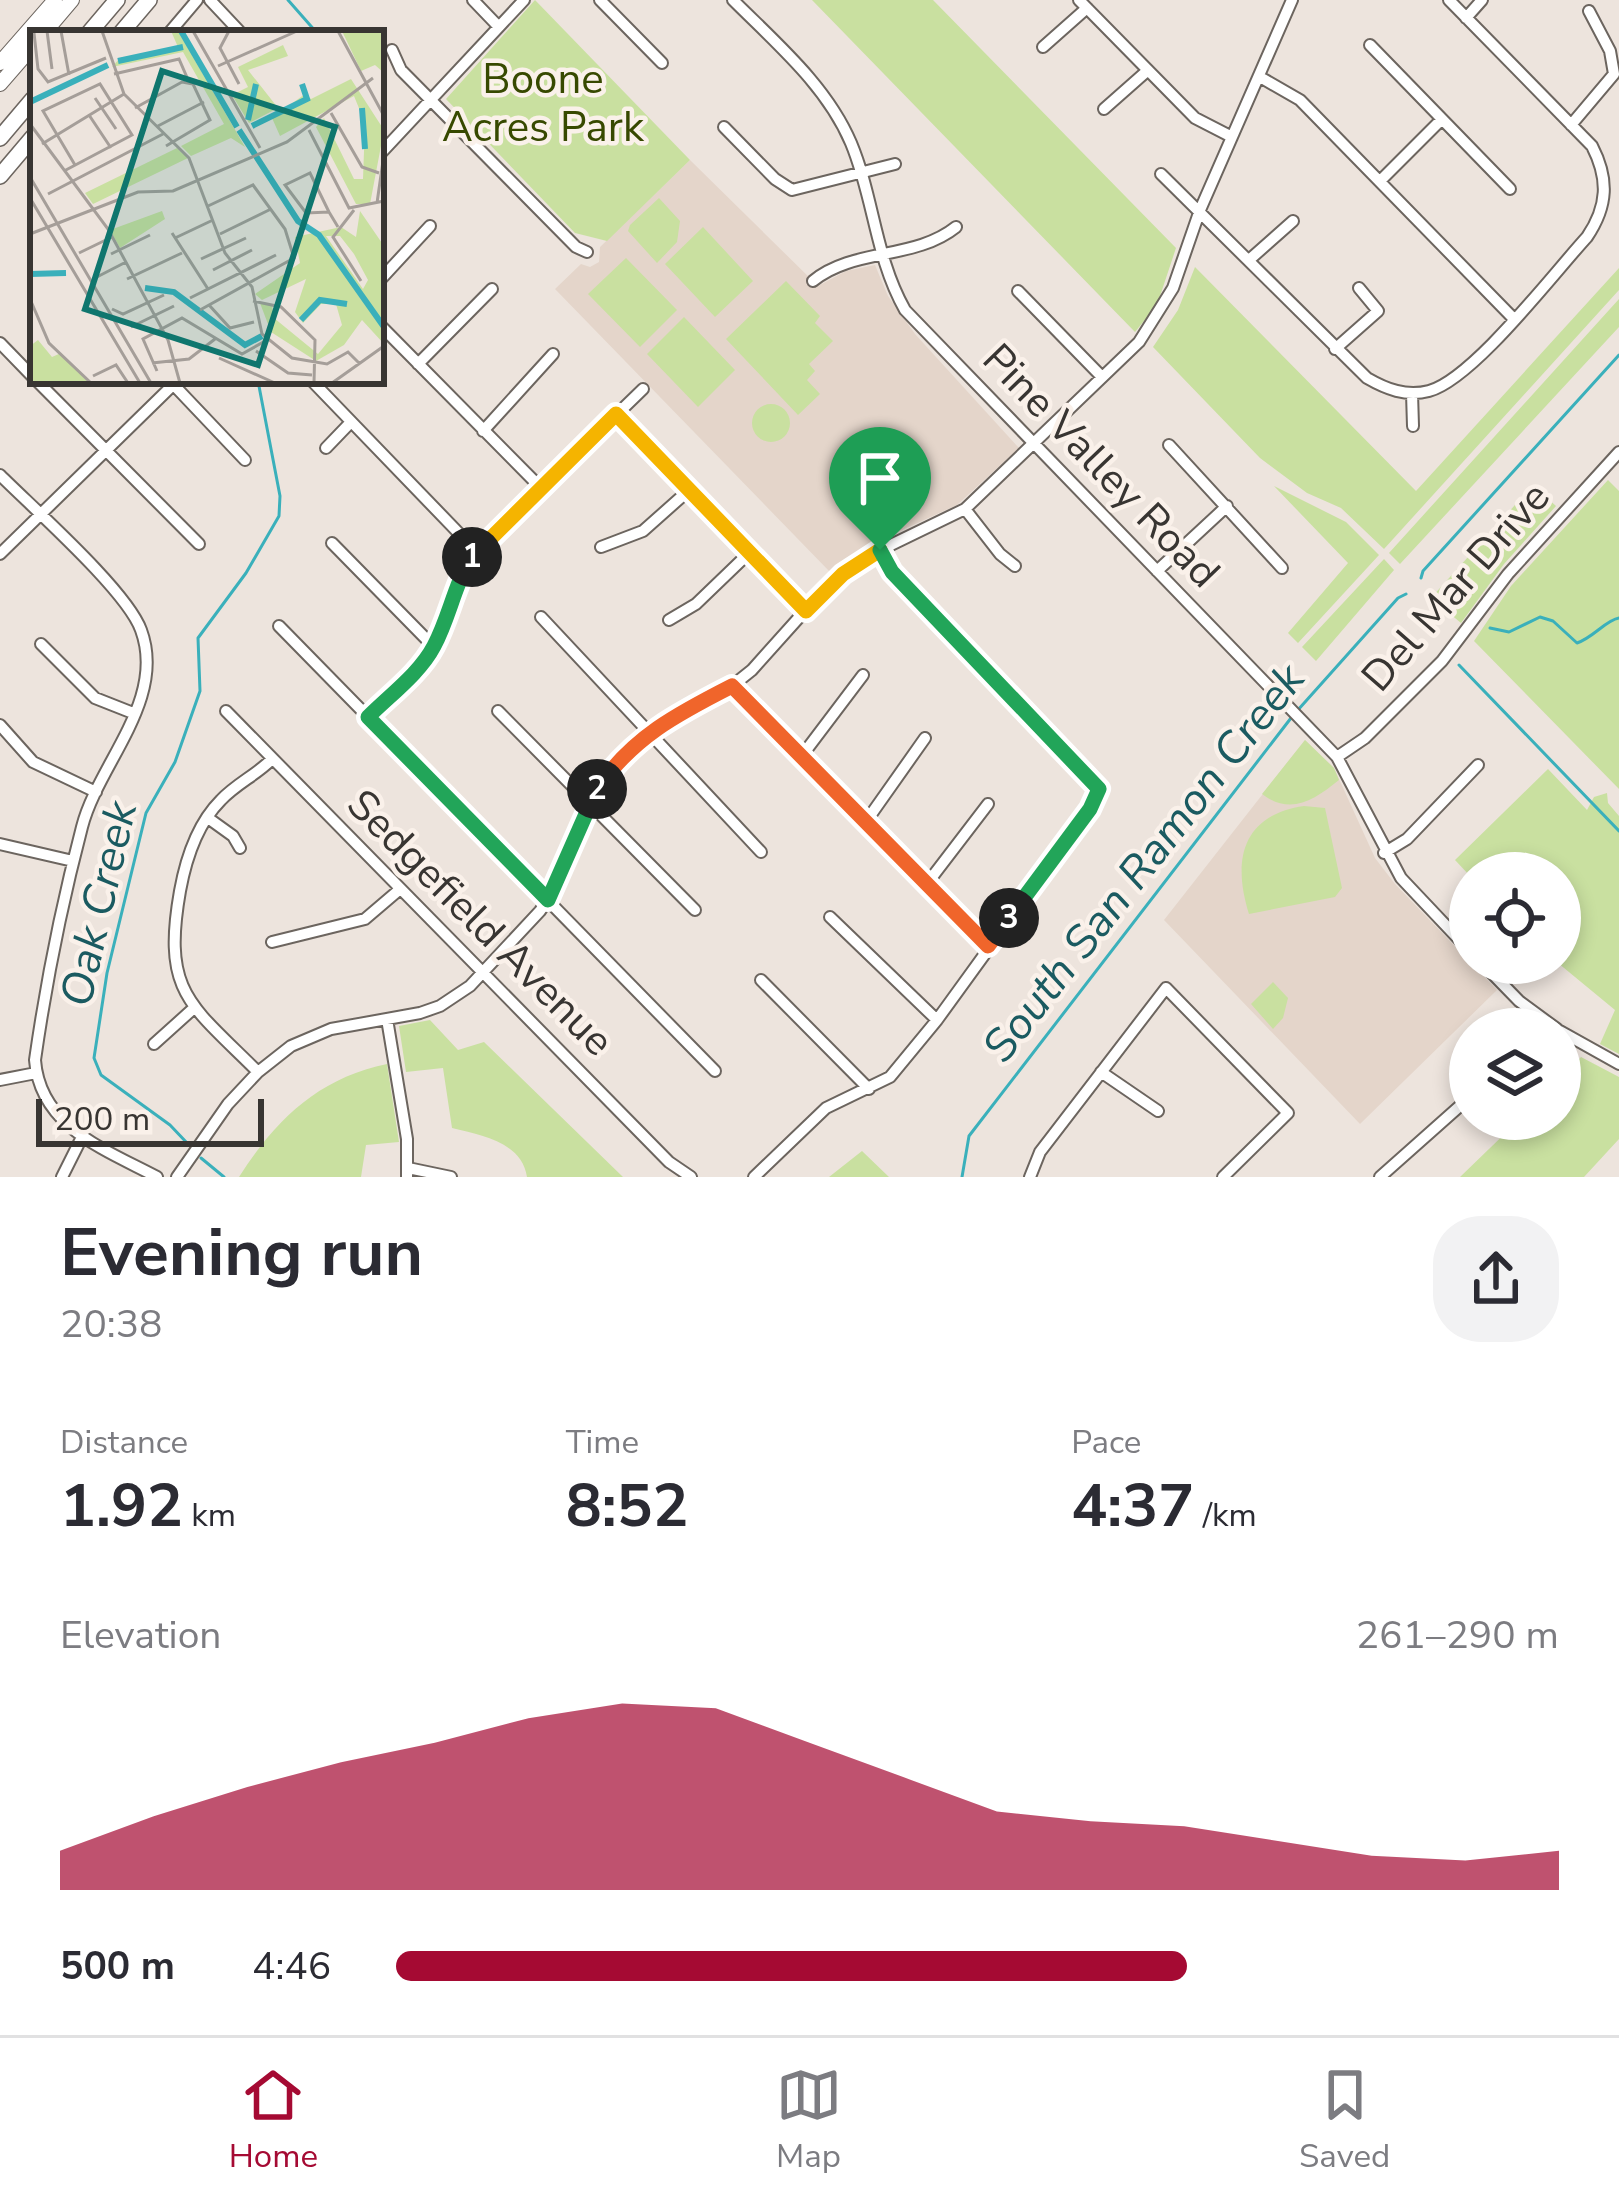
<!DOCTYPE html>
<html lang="en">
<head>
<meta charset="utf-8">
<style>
  :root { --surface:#fff; --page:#f2f2f3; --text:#2b2b33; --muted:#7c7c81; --line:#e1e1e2; --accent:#a50a33 }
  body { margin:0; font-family:"Nunito Sans",sans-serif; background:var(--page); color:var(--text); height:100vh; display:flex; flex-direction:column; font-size:45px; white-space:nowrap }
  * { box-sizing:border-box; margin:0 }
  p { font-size:39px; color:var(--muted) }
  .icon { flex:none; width:66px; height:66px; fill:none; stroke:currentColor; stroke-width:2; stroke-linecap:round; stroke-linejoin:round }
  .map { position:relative; height:1177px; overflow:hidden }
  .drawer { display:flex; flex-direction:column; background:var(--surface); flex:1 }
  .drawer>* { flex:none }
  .buttons { position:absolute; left:1449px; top:852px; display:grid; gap:24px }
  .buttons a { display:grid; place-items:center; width:132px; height:132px; border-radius:50%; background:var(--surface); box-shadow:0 6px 18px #0003; font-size:60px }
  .scale { position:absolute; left:36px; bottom:30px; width:228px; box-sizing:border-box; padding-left:12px; border:6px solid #383532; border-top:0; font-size:33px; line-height:42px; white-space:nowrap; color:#383532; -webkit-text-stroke:9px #faf1ea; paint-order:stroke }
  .pin { position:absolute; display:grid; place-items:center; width:102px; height:102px; color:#fff; margin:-123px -51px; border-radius:50% 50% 50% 0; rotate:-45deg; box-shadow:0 0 12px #0007 }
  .pin .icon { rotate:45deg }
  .km { position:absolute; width:60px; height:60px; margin:-30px; border-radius:50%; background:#222; color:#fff; font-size:33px; line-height:60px; text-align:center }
  .round { display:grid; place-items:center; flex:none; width:126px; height:126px; border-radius:48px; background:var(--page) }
  .head { display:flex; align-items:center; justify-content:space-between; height:204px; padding:0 60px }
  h1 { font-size:66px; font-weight:700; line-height:90px }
  .stats { display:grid; grid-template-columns:repeat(3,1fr); gap:18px; height:204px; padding:12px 60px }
  .stats div { display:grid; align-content:center }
  .stats b { font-size:60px; font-weight:700 }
  .stats small { font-size:33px; font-weight:400 }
  .stats p { font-size:33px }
  .chart { height:336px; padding:24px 60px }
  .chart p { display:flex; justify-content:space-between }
  .chart svg { width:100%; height:216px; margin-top:12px; fill:var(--accent); opacity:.7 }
  ul { padding:0 60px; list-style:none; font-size:39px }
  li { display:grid; grid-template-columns:192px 144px 1fr; align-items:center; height:90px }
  li i { height:30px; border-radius:15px; background:var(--accent) }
  .menu { display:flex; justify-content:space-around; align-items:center; height:168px; border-top:3px solid var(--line); background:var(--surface); font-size:33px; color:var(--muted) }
  .menu a { display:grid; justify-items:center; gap:6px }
  .menu .current { color:var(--accent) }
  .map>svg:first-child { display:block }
</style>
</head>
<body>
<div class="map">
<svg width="1619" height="1177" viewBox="0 0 1619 1177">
  <rect width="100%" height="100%" fill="#ede4dd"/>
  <path fill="#e4d5ca" d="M690,160l128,126 28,-15 29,-6 13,31 27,38 104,114 -62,57 -90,41 -37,26 -275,-283 26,-25 9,3 9,-5 1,-15z
    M1305,740l29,28 41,90 20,26 102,106 -137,134 -196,-204z"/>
  <path fill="#c9e0a0" d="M535,0l155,160 -83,81 -32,-8 -129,-134z
    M812,0h121l243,248 -19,57 -22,27z
    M659,198l21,23 -3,21 -20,21 -29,-32 2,-6z
    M703,227l50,54 -38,36 -50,-53z
    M626,258l51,52 -37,37 -52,-53z
    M1195,267l221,224 203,-223v22l-235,259 -43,-41 -34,-15 -47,-35 -107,-111 25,-37z
    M786,281l34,35 -5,7 18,18 -24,23 6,7 -8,9 13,14 -22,21 -72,-76z
    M1619,299v28l-219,237 -11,-11z
    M684,317l51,53 -37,37 -51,-53z
    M752 423a19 19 0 1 1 38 0a19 19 0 1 1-38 0Z
    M1608,480l11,11v298l-145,-148 37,-55z
    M1533,485l23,21 -52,58 -43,59 -30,-25z
    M1274,486l72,36 33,33 -81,88 -10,-10 60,-70z
    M1384,559l10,11 -78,91 -14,-14z
    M1305,740l29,28 5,12c-25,20 -48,36 -77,14z
    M1548,769l39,41 7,-13 13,-4 1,10 11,13v238l-19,-10 15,-34 -57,-47 2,-90 -90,3 -15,-16z
    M1304,806l21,2 17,80 -7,9 -86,17c-17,-54 -7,-99 55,-108z
    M1273,982l15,16 -5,20 -10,11 -22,-25z
    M430,1020l28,30 26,-8 139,135h-96c-5,-35 -46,-42 -75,-49l-9,-60 -37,4 -7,-46z
    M1581,1057l38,20v62l-35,38h-124l60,-58h40v-39z
    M387,1064l12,78 -33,3 -5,32h-122c37,-58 80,-99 148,-113z
    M862,1151l27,26h-60z"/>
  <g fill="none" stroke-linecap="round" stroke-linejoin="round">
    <path stroke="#3ab0bb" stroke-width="3" d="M288,0l29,33
      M1421,578l2,-7 196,-216
      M1490,628l19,4 31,-15 13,4 24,22c17,-6 29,-23 42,-25
      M1459,665l160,166
      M1297,711l101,-113 8,-4
      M188,1144l-18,-19 -69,-50 -7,-17 13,-85 39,-160 29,-51 25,-71 -2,-53 48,-65 33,-57 1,-20 -22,-115
      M201,1158l23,19
      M962,1177l7,-41 322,-418"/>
    <defs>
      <path id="minor" d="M210,0l31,33
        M473,0l24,25
        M600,0l62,63
        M733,0c43,43 94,86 118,143 23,55 24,114 54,167l432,447 64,121 69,73
        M1079,0l116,118 37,19
        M1466,18l16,-18
        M169,33l28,-33
        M1370,45l140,144
        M1043,47l44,-39
        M392,50l9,20 175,177 11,5
        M1260,77l40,23 213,218
        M1104,109l43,-38
        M1571,125l43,-51 -4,-23 -21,-40
        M724,127l51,52 17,11 103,-26
        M381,153l143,-153
        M1161,174l206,204c19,11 39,19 62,13 44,-12 124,-117 158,-154 21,-31 22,-58 5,-91l-143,-146
        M1380,181l62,-62
        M1249,260l44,-39
        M381,279l49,-53
        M813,281c40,-33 102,-21 143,-54
        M1018,291l84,86
        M381,326l160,162
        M0,343l33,34
        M1335,349l43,-38 -19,-23
        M418,364l74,-75
        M37,381l162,163
        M170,381l75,79
        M313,382l163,169
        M1412,393l1,33
        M616,414l189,197
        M483,431l70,-77
        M1169,445l113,123
        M326,448l25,-26
        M0,475c34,34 127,116 141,155 26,70 -43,134 -59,197 -20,76 -36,156 -47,233 5,67 71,90 122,117
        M965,509l35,45 15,12
        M332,543l102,104
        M601,547l42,-16 45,-40
        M0,554l177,-173
        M1157,571l70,-65
        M541,617l220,235
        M669,620l27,-16 53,-51
        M279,626l436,445
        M41,644l54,54 38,15
        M732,686l256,259
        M226,711l443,451 22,15
        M498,711l197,199
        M369,717c21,-21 51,-44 65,-70 17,-32 22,-65 42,-96l167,-162
        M0,725l33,37 63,30
        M801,757l62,-82
        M1337,757l28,-19 77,-77 66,-87 111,-122
        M208,818l25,18 7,12
        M865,823l60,-85
        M0,844l73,17
        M1384,853l23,-14 71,-74
        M926,885l62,-81
        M830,917l107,103
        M272,942l93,-23 34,-29
        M1482,963l37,38 38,28
        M761,980l108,109
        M387,1019l20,120v38
        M1560,1031l59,33
        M154,1044l40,-36
        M258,1072c-68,-68 -96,-79 -78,-181 6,-33 17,-67 41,-91 15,-16 35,-25 50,-40
        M1101,1072l57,39
        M0,1080l36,-7
        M408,1168l43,9
        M62,1177l20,-40
        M177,1177l51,-73 30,-32 33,-26 40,-17 89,-16 20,-7 30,-20 70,-75 16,-24 33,-84 34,-49 38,-31 71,-37 20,-16 69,-77 41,-34 103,-50 174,-167 34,-54 27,-78 92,-210
        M754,1177l72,-69 64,-31 47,-57 153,-211 9,-20 -207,-217 -12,-22
        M1030,1177l10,-25 126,-164 122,125 -65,64
        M1380,1177l90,-80"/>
      <path id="major" d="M44,33l28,-33
        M0,63l55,-63
        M0,84l33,-38"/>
      <path id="highway" d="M89,33l28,-33
        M121,33l28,-33
        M0,138l33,-39
        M0,176l33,-39"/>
    </defs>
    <use href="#minor" stroke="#6c655f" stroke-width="14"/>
    <use href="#major" stroke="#6c655f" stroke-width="16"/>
    <use href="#highway" stroke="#6c655f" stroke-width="18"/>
    <use href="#minor" stroke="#fff" stroke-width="10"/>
    <use href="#major" stroke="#fff" stroke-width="14"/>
    <use href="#highway" stroke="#fff" stroke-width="15"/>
  </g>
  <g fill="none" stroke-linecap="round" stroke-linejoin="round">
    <defs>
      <path id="split-1" d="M472,557l144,-143 190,197 37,-37 37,-24"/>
      <path id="split-2" d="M472,557c-18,28 -22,59 -38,89 -14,27 -44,49 -66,71l180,183 49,-111"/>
      <path id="split-3" d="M597,789c36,-52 80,-75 135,-103l256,260 21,-28"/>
      <path id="split-4" d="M880,550l12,22 207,217 -9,20 -81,109"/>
    </defs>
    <use href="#split-1" stroke="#fff" stroke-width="24"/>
    <use href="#split-2" stroke="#fff" stroke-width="24"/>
    <use href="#split-3" stroke="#fff" stroke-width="24"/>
    <use href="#split-4" stroke="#fff" stroke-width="24"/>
    <use href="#split-1" stroke="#f5b400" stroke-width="15"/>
    <use href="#split-2" stroke="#22a559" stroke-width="15"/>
    <use href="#split-3" stroke="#f0652b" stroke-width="15"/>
    <use href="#split-4" stroke="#22a559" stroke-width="15"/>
  </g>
  <g text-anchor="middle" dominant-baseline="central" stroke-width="9" stroke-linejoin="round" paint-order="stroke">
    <g font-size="42" fill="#374900" stroke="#faf1ea">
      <text x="543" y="79">Boone<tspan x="543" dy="48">Acres Park</tspan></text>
    </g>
    <g font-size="42" fill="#383532" stroke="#faf1ea">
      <text transform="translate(1101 466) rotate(46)">Pine Valley Road</text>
      <text transform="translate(1456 587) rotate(-49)">Del Mar Drive</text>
      <text transform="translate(480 923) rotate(45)">Sedgefield Avenue</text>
    </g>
    <g font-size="45" font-style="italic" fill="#1b5b61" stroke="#faf1ea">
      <text transform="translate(1144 863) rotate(-52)">South San Ramon Creek</text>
      <text transform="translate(99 904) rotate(-77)">Oak Creek</text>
    </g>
  </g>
  <g transform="translate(30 30)">
    <rect width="354" height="354" fill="#ede4dd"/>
    <path d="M141,1h7l67,116 -14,-9 -40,18 -10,-10 43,-22 -41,-72 -71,15 8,-9 58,-11zM312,1h42v42l-9,-8 -14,6zM253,15l5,11 -40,14 30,38 -29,15 -17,-28 16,-8 -10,-20zM321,49l33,51 -14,74h-14l-40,-77 8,-9 30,61h9l2,-56 -11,-27 -74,40 -8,-18 33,-24 6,5zM147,118l11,10 -95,46 -8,-11zM132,181l3,8 -45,29 -10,-18zM330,181l24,35v98l-22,-24 -18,25 -28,16 -45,-29 -11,-29 12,2 2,13 44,36 24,-29 -6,-21h-15l-18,19 -8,-11 11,-33 -44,21 -7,-6 45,-31 -5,-26 46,-10 15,10zM296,206h14l14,18 14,26 -5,9zM8,310l14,17 9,-4 28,30h-59v-37z" fill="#c9e0a0" fill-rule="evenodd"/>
    <path fill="none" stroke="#3ab0bb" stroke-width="6" d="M151,1l56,96M88,31l65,-14M0,72l78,-37M332,78l3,41M218,90l8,-36M222,96l55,-27 -5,-15M209,100l59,91 21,14 65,92M0,244l36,-1M115,258l29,4 71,53 17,-9M271,290l19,-20 27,4"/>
    <path fill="none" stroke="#a59e99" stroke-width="3" d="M17,1l5,38M31,1l8,44M72,1l22,63 65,64 36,95 27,34 10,47 30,24 35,6 21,-12 12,12M163,1l67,117M199,1l-9,17 19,36M308,1l46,85M4,3l4,36 10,13 58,-24M188,36l79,-35M84,44l65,-15 10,23M65,68l21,31M105,78l47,-26 11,2 17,36 -44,26M301,83l31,54 17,6M59,85l22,33M0,94l78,105 60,111 12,43M126,97l48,-25M279,100l40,78 35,-7M12,114l82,-50M34,141l68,-36 -32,-51 -57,27 32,54M0,147l121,206M18,164l115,-60M0,168l110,185M347,173l7,-49M324,180l-21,27 28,44M299,182l-19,-39 -25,12 21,28 23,-1 9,15M142,203l36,56M0,204l108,-42 35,-1 114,-49 86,-64M190,204l51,-25M145,208l38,-18M49,223l33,-16M81,224l39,-19M171,229l45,-21M183,240l39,-20M63,249l33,-17M97,249l55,-26M160,268l86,-43M0,269l19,44 42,40M223,271l28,6 34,33 -1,43M179,275l21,23 24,-6M82,279l11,5 41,-19M170,280l94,-52 -9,-29 -32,-44 -45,21M101,297l43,-21M226,321l32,22 24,2M189,328l56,25M122,333l37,-4 26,-20M127,341l-14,-32 39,-21 60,36 25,-14M63,346l23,-11 12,18M302,353l52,-37"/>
    <path fill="#0f766e" fill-opacity="0.15" stroke="#0f766e" stroke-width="6" d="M132,41l173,56 -77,238 -173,-56z"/>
    <rect width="354" height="354" fill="none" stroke="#383532" stroke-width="6"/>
  </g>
</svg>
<div class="buttons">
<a><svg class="icon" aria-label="locate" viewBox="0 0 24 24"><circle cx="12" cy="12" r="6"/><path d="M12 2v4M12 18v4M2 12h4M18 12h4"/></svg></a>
<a><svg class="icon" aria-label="layers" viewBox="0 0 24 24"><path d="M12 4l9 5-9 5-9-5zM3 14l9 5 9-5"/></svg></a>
</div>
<div class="scale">200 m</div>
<div class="pin" style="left:880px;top:550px;background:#1e9e55"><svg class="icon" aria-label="arrive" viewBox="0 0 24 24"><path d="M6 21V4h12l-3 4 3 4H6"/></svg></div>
<b class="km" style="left:472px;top:557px">1</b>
<b class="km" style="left:597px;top:789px">2</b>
<b class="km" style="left:1009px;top:918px">3</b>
</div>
<section class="drawer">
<div class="head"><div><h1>Evening run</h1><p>20:38</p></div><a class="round"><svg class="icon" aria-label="share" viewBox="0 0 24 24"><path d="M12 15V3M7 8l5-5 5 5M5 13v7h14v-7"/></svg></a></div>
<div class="stats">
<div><p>Distance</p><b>1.92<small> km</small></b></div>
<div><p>Time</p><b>8:52</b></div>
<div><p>Pace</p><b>4:37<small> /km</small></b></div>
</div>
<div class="chart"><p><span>Elevation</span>261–290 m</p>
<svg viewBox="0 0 160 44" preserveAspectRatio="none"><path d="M0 44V36L10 29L20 23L30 18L40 14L50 9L60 6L70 7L80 14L90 21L100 28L110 30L120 31L130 34L140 37L150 38L160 36V44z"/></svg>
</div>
<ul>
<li><b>500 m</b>4:46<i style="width:68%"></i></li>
</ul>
</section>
<nav class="menu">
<a class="current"><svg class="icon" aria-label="home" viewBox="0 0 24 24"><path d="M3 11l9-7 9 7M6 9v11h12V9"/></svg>Home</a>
<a><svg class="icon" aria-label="map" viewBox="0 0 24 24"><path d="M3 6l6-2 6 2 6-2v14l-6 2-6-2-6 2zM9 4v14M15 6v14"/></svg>Map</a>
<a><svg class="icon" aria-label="saved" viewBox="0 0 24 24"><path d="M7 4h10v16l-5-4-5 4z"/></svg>Saved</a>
</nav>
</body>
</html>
